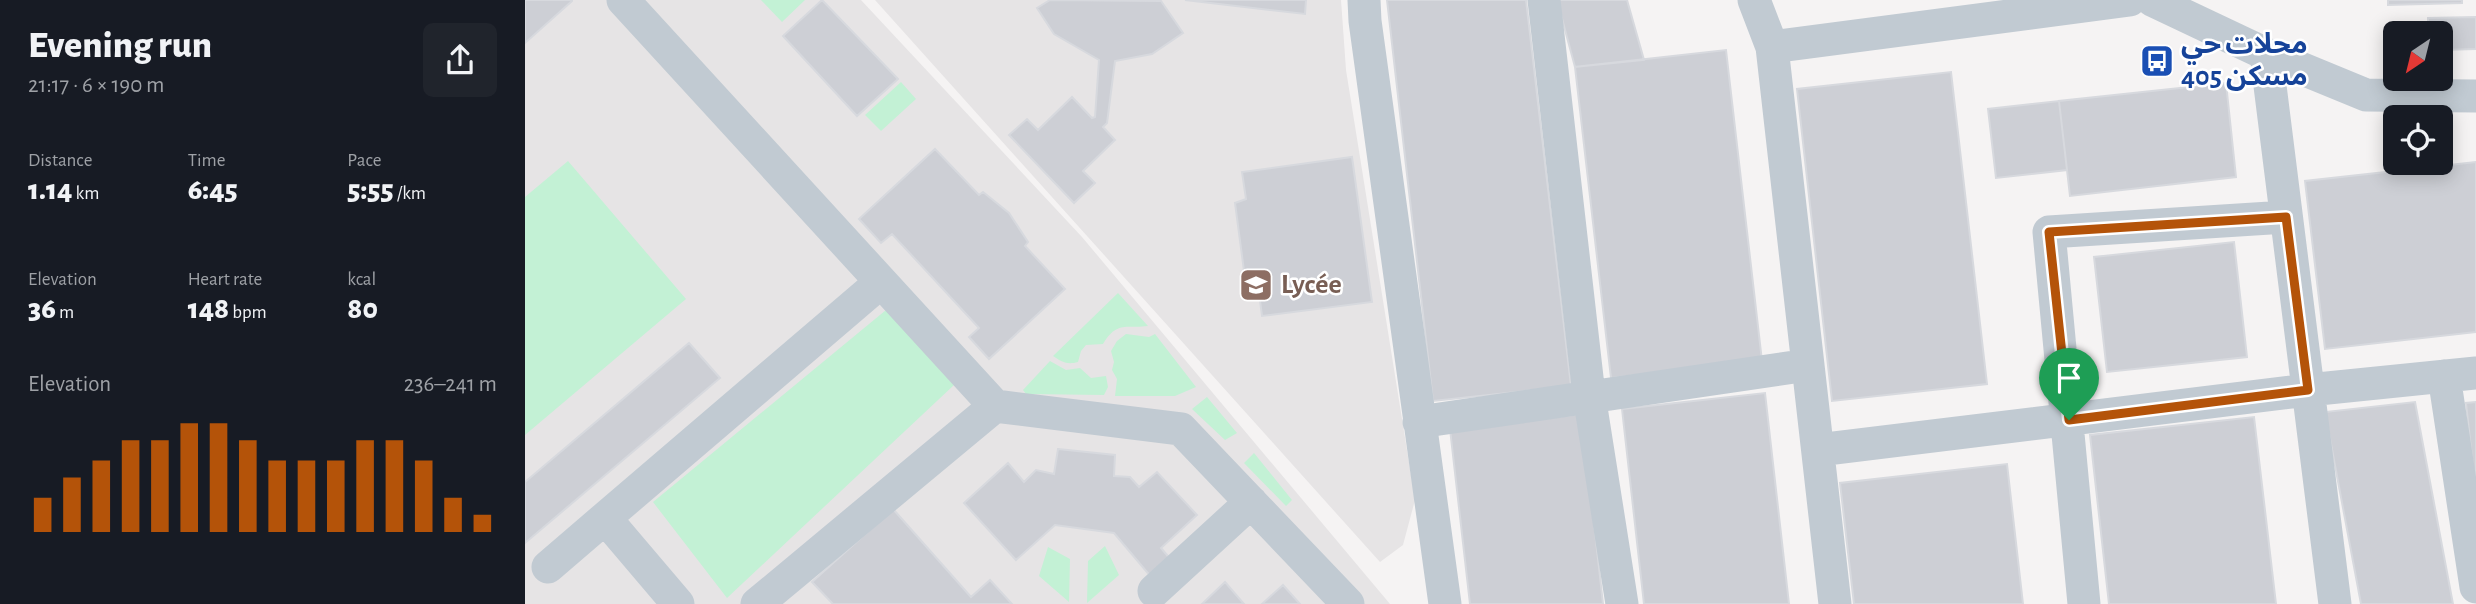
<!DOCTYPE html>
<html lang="en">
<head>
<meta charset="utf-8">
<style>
  :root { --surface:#171b24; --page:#20242c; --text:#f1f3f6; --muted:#9ea1a6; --accent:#b45309 }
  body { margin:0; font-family:"Alegreya Sans","Noto Sans Arabic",sans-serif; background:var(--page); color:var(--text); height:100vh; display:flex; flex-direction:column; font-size:26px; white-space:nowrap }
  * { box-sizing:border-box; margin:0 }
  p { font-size:23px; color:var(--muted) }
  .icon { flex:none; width:38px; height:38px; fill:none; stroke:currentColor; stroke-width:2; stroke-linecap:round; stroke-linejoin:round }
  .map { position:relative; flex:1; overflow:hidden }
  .sheet { display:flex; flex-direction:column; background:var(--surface); width:525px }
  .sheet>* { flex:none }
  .needle { width:46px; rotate:215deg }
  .buttons { position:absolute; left:1858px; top:21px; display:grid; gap:14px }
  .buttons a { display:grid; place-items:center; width:70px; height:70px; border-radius:10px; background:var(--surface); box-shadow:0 4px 18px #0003; font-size:35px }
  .pin { position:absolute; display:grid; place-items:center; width:60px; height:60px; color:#fff; margin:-72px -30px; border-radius:50% 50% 50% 0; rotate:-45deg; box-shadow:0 0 7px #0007 }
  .pin .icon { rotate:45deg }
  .round { display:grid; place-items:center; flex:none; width:74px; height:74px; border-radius:10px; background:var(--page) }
  .head { display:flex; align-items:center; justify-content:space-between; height:119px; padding:0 28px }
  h1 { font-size:38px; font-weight:800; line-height:52px }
  .figures { display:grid; grid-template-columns:repeat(3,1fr); gap:10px; height:119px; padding:7px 28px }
  .figures div { display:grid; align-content:center }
  .figures b { font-size:30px; font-weight:800 }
  .figures small { font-size:19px; font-weight:400 }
  .figures p { font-size:19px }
  .chart { height:196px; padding:14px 28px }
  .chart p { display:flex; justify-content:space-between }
  .chart svg { width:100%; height:126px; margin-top:7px; stroke:var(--accent); stroke-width:6 }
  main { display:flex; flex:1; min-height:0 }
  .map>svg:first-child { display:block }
</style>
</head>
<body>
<main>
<section class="sheet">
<div class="head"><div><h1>Evening run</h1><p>21:17 · 6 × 190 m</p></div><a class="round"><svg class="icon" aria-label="share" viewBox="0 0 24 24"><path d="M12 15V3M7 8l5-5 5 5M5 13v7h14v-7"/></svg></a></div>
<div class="figures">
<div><p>Distance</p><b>1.14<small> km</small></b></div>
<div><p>Time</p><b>6:45</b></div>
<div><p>Pace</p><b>5:55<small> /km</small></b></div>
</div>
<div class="figures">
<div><p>Elevation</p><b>36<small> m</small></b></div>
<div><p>Heart rate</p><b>148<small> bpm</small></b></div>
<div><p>kcal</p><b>80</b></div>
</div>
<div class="chart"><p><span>Elevation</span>236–241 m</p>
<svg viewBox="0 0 160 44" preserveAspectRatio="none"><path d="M5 44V32M15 44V25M25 44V19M35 44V12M45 44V12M55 44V6M65 44V6M75 44V12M85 44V19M95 44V19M105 44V19M115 44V12M125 44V12M135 44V19M145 44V32M155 44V38"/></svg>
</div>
</section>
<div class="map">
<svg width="1951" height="604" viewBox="0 0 1951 604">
  <rect width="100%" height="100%" fill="#f5f3f3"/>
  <path fill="#e6e4e5" d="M0,0h336l221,237 308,367h-865z
    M350,0h466l5,70 69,430 -12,45 -23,17z"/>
  <path fill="#c3f1d5" d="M236,0h44l-23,22z
    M376,82l15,17 -35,32 -16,-16z
    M43,161l118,138 -161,136v-238z
    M593,293l30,33c-21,3 -31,-6 -45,18l-17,1 -5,6 -3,11c-11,3 -16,0 -25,-6z
    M361,310l68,75 -227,213 -74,-96z
    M601,334l23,3 6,-3 41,53 -21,9h-60l2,-17 -5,-9 2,-8 -3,-11 6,-10z
    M525,361l16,9 14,-2 11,10 15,-2 2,11 -4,8 -78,-1 -3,-4z
    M682,397l30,36 -12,7 -33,-31z
    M729,453l38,47 -6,6 -42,-43z
    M580,546l14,29 -32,28 1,-42z
    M523,547l22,12 -1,43 -30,-26z"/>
  <path fill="#cdcfd5" stroke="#d7d9de" stroke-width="2" d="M0,0h47v1l-47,42z
    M297,0l76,79 -41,37 -74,-80z
    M525,0l111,1 22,32 -31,21 -37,7 -8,62 -4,4 12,13 -32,31 12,12 -21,20 -65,-68 18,-16 11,11 34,-33 20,21 3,-1 4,-57 -45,-26 -17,-26z
    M660,0h121l-1,14z
    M862,0h139l45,386 -138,15z
    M1032,0h70l17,60 -69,7z
    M1863,0h74v3l-74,2z
    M1951,17v32l-35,1v-17h-13v-15z
    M1886,24l1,9h-16v19l-7,1 -1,-28z
    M1201,50l36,311 -151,17 -36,-311z
    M1426,72l36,312 -155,17 -35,-312z
    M1701,83l10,94 -166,19 -11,-95z
    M1534,101l8,69 -71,8 -8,-69z
    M410,149l44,46 4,-3 26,21 19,29 -3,4 40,43 -76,70 -20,-22 10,-9 -87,-94 -11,9 -22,-24z
    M827,157l20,145 -110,14 -4,-31 -12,1 -11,-83 11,-4 -4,-27z
    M1951,162v170l-151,17 -20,-168z
    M1709,242l13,115 -140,15 -13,-115z
    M164,343l31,35 -195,165v-61z
    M1240,393l24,211h-145l-22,-195z
    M1890,402l38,202h-92l-36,-192z
    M1951,402v93l-10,-92z
    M1057,414l21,190h-133l-20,-175z
    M1729,417l22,187h-167l-19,-169z
    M533,449l57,6 -1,21 16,1 9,10 18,-15 40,43 -36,33 11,13 -20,17 -38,-45 -59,-8 -39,35 -52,-57 44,-40 16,19 12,-12 18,4z
    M1482,464l16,140h-169l-14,-121z
    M368,509l78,88 19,-17 22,24h-179l-21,-22z
    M700,582l19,22h-42z
    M758,585l17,19h-38z"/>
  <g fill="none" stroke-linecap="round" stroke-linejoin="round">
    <path stroke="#c1cad2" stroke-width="33" d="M98,0l372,406 186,23 167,175
      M839,0l1,21 80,583
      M1019,0l45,395 33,209
      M1229,0l18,47 63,557
      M1627,0l114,54 100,41 110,1
      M1247,47l358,-47
      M1741,54l69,550
      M1919,376l32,211
      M894,422l389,-57
      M1293,450l490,-60 168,-17
      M23,567l57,-49
      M629,591l97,-89
      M153,604l-73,-86 276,-236
      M232,604l238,-198
      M1559,604l-35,-372 237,-15"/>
  </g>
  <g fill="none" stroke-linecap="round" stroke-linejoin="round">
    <defs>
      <path id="route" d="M1761,217l22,173 -239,30 -20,-188z"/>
    </defs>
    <use href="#route" stroke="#fff" stroke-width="14"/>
    <use href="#route" stroke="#b45309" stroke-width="9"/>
  </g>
  <defs>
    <symbol id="bus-square" viewBox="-11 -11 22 22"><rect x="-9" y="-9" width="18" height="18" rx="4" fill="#1a4fb4" stroke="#fff"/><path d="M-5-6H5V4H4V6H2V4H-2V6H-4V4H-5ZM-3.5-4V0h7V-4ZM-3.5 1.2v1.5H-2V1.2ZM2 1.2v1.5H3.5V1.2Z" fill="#fff"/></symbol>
    <symbol id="school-square" viewBox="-11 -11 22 22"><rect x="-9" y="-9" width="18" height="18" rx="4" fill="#8d6e63" stroke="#fff"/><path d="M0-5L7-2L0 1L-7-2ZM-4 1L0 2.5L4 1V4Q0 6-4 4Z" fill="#fff"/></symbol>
  </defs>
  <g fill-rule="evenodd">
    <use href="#bus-square" x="1613" y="42" width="38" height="38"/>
    <use href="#school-square" x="712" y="266" width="38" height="38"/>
  </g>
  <g text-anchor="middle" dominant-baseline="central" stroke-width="5" stroke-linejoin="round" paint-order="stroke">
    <g font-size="28" font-weight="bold" fill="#164399" stroke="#fff" text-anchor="start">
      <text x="1656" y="45">محلات حي<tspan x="1656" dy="32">405 مسكن</tspan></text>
    </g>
    <g font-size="28" font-weight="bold" fill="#785e54" stroke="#fff" text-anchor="start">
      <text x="756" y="285">Lycée</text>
    </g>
  </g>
</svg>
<div class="buttons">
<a><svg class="needle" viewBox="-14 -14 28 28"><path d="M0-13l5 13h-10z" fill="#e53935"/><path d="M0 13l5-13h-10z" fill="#9ea1a6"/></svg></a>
<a><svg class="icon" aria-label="locate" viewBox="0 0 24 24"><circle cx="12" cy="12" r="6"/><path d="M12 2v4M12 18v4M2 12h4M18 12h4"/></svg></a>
</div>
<div class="pin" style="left:1544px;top:420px;background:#1e9e55"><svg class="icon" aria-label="arrive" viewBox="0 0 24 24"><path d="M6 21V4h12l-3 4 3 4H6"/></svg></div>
</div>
</main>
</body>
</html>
